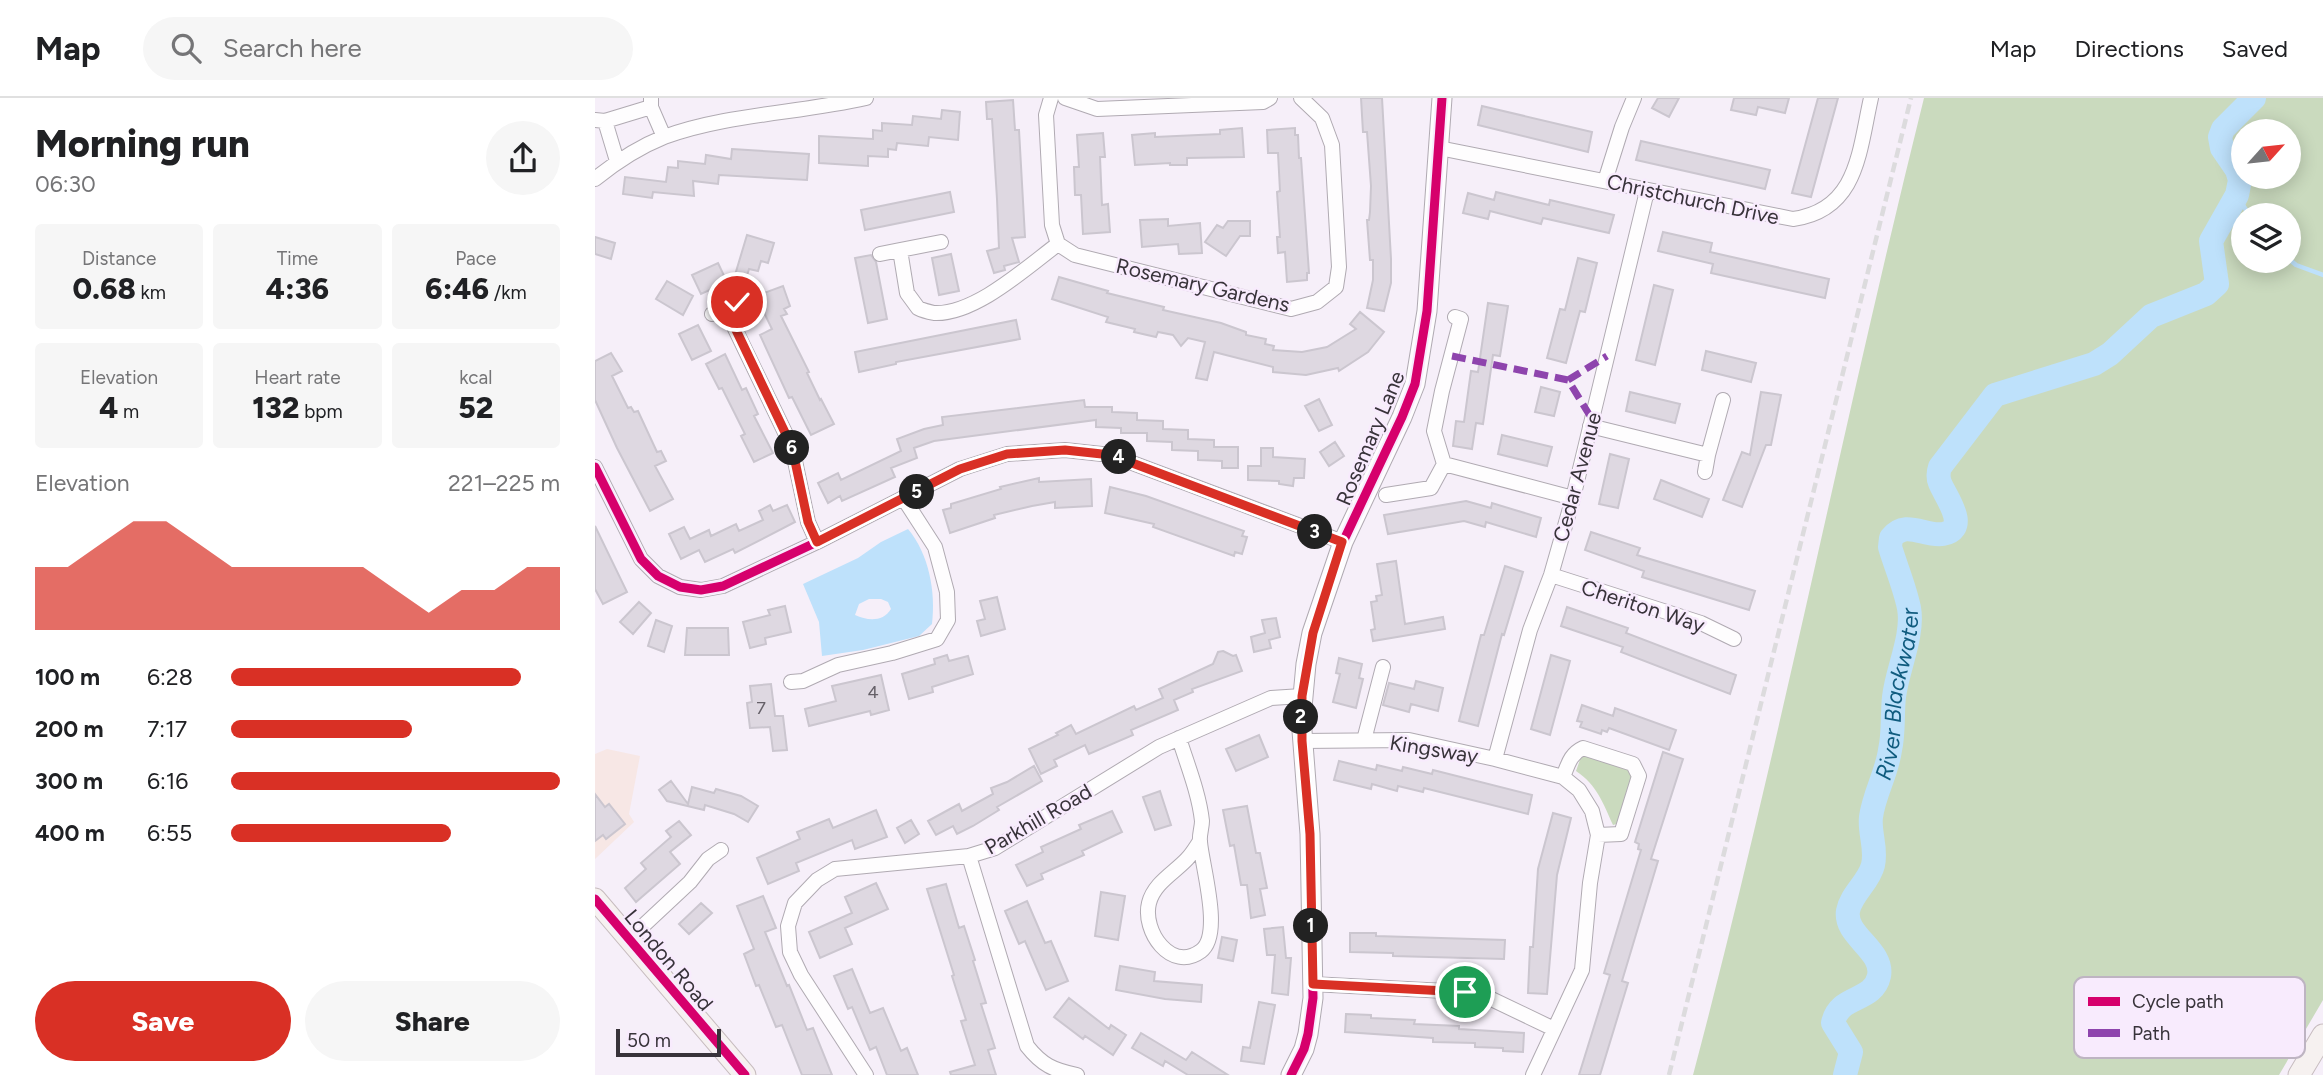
<!DOCTYPE html>
<html lang="en">
<head>
<meta charset="utf-8">
<style>
  :root { --surface:#fff; --page:#f6f6f6; --text:#202124; --muted:#757577; --line:#e0e0e0; --accent:#d93025 }
  body { margin:0; font-family:Figtree,sans-serif; background:var(--page); color:var(--text); height:100vh; display:flex; flex-direction:column; font-size:26px; white-space:nowrap }
  * { box-sizing:border-box; margin:0 }
  p { font-size:23px; color:var(--muted) }
  .icon { flex:none; width:38px; height:38px; fill:none; stroke:currentColor; stroke-width:2; stroke-linecap:round; stroke-linejoin:round }
  .map { position:relative; flex:1; overflow:hidden }
  .drawer { display:flex; flex-direction:column; background:var(--surface); width:595px }
  .drawer>* { flex:none }
  .needle { width:46px; rotate:63deg }
  .fabs { position:absolute; left:1636px; top:21px; display:grid; gap:14px }
  .fabs a { display:grid; place-items:center; width:70px; height:70px; border-radius:50%; background:var(--surface); box-shadow:0 4px 18px #0003; font-size:35px }
  .scale { position:absolute; left:21px; bottom:18px; width:105px; box-sizing:border-box; padding-left:7px; border:4px solid #38333a; border-top:0; font-size:19px; line-height:24px; white-space:nowrap; color:#38333a; -webkit-text-stroke:5px #f8ebfd; paint-order:stroke }
  .pin { position:absolute; display:grid; place-items:center; width:60px; height:60px; color:#fff; margin:-30px; border:4px solid #fff; border-radius:50%; box-shadow:0 2px 7px #0007 }
  .km { position:absolute; width:35px; height:35px; margin:-18px; border-radius:50%; background:#222; color:#fff; font-size:19px; line-height:35px; text-align:center }
  .round { display:grid; place-items:center; flex:none; width:74px; height:74px; border-radius:37px; background:var(--page) }
  .head { display:flex; align-items:center; justify-content:space-between; height:119px; padding:0 35px }
  h1 { font-size:38px; font-weight:800; line-height:52px }
  .metrics { display:grid; grid-template-columns:repeat(3,1fr); gap:10px; height:119px; padding:7px 35px }
  .metrics div { display:grid; align-content:center; border-radius:7px; background:var(--page); text-align:center }
  .metrics b { font-size:30px; font-weight:800 }
  .metrics small { font-size:19px; font-weight:400 }
  .metrics p { font-size:19px }
  .chart { height:196px; padding:14px 35px }
  .chart p { display:flex; justify-content:space-between }
  .chart svg { width:100%; height:126px; margin-top:7px; fill:var(--accent); opacity:.7 }
  .cta { display:flex; gap:14px; margin-top:auto; padding:14px 35px }
  .cta a { flex:1; height:80px; border-radius:42px; background:var(--accent); color:#fff; font-size:28px; font-weight:800; line-height:80px; text-align:center }
  .cta a+a { background:var(--page); color:var(--text) }
  ul { padding:0 35px; list-style:none; font-size:23px }
  li { display:grid; grid-template-columns:112px 84px 1fr; align-items:center; height:52px }
  li i { height:18px; border-radius:9px; background:var(--accent) }
  header { display:flex; align-items:center; gap:42px; box-sizing:border-box; height:98px; padding:0 35px; background:var(--surface); border-bottom:2px solid var(--line) }
  header strong { font-size:33px }
  nav { display:flex; gap:38px; margin-inline-start:auto; font-size:24px }
  .search { width:490px; height:63px; background:var(--page); display:flex; align-items:center; gap:18px; box-sizing:border-box; padding:0 24px; border-radius:38px; color:var(--muted); font-size:26px }
  main { display:flex; flex:1; min-height:0 }
  .map>svg:first-child { display:block }
</style>
</head>
<body>
<header>
<strong>Map</strong>
<div class="search"><svg class="icon" aria-label="search" viewBox="0 0 24 24"><circle cx="10" cy="10" r="6"/><path d="M15 15l6 6"/></svg>Search here</div>
<nav><a>Map</a><a>Directions</a><a>Saved</a></nav>
</header>
<main>
<section class="drawer">
<div class="head"><div><h1>Morning run</h1><p>06:30</p></div><a class="round"><svg class="icon" aria-label="share" viewBox="0 0 24 24"><path d="M12 15V3M7 8l5-5 5 5M5 13v7h14v-7"/></svg></a></div>
<div class="metrics">
<div><p>Distance</p><b>0.68<small> km</small></b></div>
<div><p>Time</p><b>4:36</b></div>
<div><p>Pace</p><b>6:46<small> /km</small></b></div>
</div>
<div class="metrics">
<div><p>Elevation</p><b>4<small> m</small></b></div>
<div><p>Heart rate</p><b>132<small> bpm</small></b></div>
<div><p>kcal</p><b>52</b></div>
</div>
<div class="chart"><p><span>Elevation</span>221–225 m</p>
<svg viewBox="0 0 160 44" preserveAspectRatio="none"><path d="M0 44V22L10 22L20 14L30 6L40 6L50 14L60 22L70 22L80 22L90 22L100 22L110 30L120 38L130 30L140 30L150 22L160 22V44z"/></svg>
</div>
<ul>
<li><b>100 m</b>6:28<i style="width:88%"></i></li>
<li><b>200 m</b>7:17<i style="width:55%"></i></li>
<li><b>300 m</b>6:16<i style="width:100%"></i></li>
<li><b>400 m</b>6:55<i style="width:67%"></i></li>
</ul>
<div class="cta"><a>Save</a><a>Share</a></div>
</section>
<div class="map">
<svg width="1728" height="977" viewBox="0 0 1728 977">
  <rect width="100%" height="100%" fill="#f6eff9"/>
  <path fill="#f7e7e5" d="M12,651l33,7 -11,58 5,8 -39,37v-105z"/>
  <path fill="#cadabe" fill-rule="evenodd" d="M1329,0h399v902l-44,75h-586c86,-324 150,-652 231,-977zM1694,33v46h-46v-46zM1694,117v46h-46v-46z
    M987,656l43,13 8,9 -13,47 -7,2c-10,-22 -16,-40 -37,-54z"/>
  <path fill="#bee1fb" fill-rule="evenodd" d="M313,431c21,25 28,63 24,95l-13,12 -56,14 -41,6 -3,-34 -16,-38 55,-26 23,-16zM274,501h12l7,3 3,7c-8,13 -23,12 -36,6l4,-11z"/>
  <g fill="none" stroke-linecap="round" stroke-linejoin="round">
    <path stroke="#bee1fb" stroke-width="4.5" d="M1642,97l12,20
      M1694,161l7,6 27,10"/>
    <path stroke="#bee1fb" stroke-width="24" id="s1" d="M1250,977l6,-23 -18,-29c6,-29 40,-20 46,-47 5,-26 -35,-40 -31,-65 3,-17 21,-29 25,-46 4,-17 -4,-32 -2,-48 3,-23 16,-44 19,-67 4,-17 2,-35 4,-53 3,-27 20,-62 15,-89 -4,-20 -13,-41 -19,-61l1,-9c15,-19 33,-1 52,-4 28,-5 2,-38 -3,-51 -2,-5 -2,-10 0,-16l55,-72 99,-31 16,-10 41,-38 55,-22 11,-10 -6,-43 26,-46 3,-15 -3,-10 -15,-22 -2,-11 3,-8 31,-31"/>
  </g>
  <path fill="#ded8e1" stroke="#cbc6cf" stroke-width="2" d="M766,0h21l9,161v24l-7,28 -17,-3 6,-28v-20h-3l-3,-40h2l1,-8 1,-26 -4,-54h-4z
    M1063,0h21l-10,19 -17,-9z
    M1139,0h55l-4,15 -27,-6 -2,8 -25,-5z
    M1223,0h20l-27,99 -19,-4z
    M418,2l2,30h4l6,107 -13,1 7,24 -15,4 1,4 -11,3 -7,-22 12,-3 -2,-49 -5,-80h-5l-1,-17z
    M887,8l110,26 -4,20 -110,-27z
    M347,12l18,2 -2,28 -29,-3 -1,9 -31,-3 -1,7 -8,-1v8l-20,-1v10l-49,-3v-27l54,3v-9l9,1v-8l30,2 1,-9 28,3z
    M647,30l2,29 -57,1v7h-17v-2l-35,2 -3,-30 23,-2v4l65,-3v-4z
    M700,30v7h3l1,23h2l8,115h-2v7l-20,2 -2,-30 -7,1 -1,-16h3l-3,-45 3,-1 -2,-38h-10l-1,-23z
    M508,35l2,24h-5l2,48 6,-1 2,28 -27,2 -2,-39h-6l-1,-28h5l-2,-32z
    M1046,43l129,29 -5,19 -129,-29z
    M137,51l77,5 -2,26 -88,-5 -1,9 -25,-3 1,15 -41,-4 -1,6 -29,-4 2,-17 41,5 2,-15 10,1v-7l27,3 1,-9 25,4z
    M355,94l4,20 -89,18 -4,-20z
    M901,94l53,13 1,-5 64,15 -5,18 -66,-15 -2,6 -51,-13 -2,8 -25,-6 5,-20 26,7z
    M573,121v7l32,-3 2,30 -23,1 -1,-10 -36,3 -2,-27z
    M633,123h22v15h-10l-14,20 -21,-14 12,-17 6,3z
    M1068,134l49,11 -2,9 119,27 -4,19 -114,-25 2,-9 -55,-13z
    M152,137l27,8 -6,20 -7,-2 -3,10 -9,-2 -3,10 -11,-4z
    M0,139l20,6 -4,16 -16,-5z
    M356,156l8,37 -20,4 -7,-37z
    M276,157l5,7 11,57 -19,4 -13,-65z
    M983,160l19,5 -12,49 -5,-1 -14,52 -19,-5 13,-49 5,1z
    M123,165l9,19 -26,12 -9,-19z
    M464,179l49,14 -1,2 57,14 -1,3 58,13 25,9v3l20,4 -1,5 9,2 -1,4 29,2 25,-5 29,-18 -6,-5 10,-12 24,20 -16,20 -29,19 -1,-3 -32,7 -33,-3v-5l-59,-15 -7,28 -11,-2 9,-36 -17,-4 -7,8 -8,-11 -15,-3 -2,5 -22,-5 1,-3 -29,-7 2,-5 -56,-18z
    M72,183l26,15 -10,19 -27,-16z
    M1059,187l19,5 -18,75 -19,-5z
    M188,188l7,20 -6,3 3,5 -6,2 28,56 -2,1 13,27 1,-1 13,25 -23,11 -19,-38 -3,1 -29,-63 12,-6 -16,-33z
    M893,205l20,3 -8,50 -7,-1 -10,69 -7,-1 -4,26 -19,-3 3,-25 8,1 7,-51 7,1z
    M421,222l4,19 -124,23v2l-37,8 -4,-20z
    M103,227l13,26 -19,9 -13,-26z
    M1111,253l50,12 -5,19 -49,-12z
    M16,255l11,18 -10,5 16,32 3,-1 3,5 4,-1 19,41 4,-1 5,10 -11,5 18,33 -23,12 -33,-63 -22,-48v-39z
    M130,256l17,36 4,-2 12,26 -4,2 19,37 -19,9 -13,-26 4,-2 -23,-46 -3,1 -13,-25z
    M946,289l19,5 -6,24 -19,-4z
    M1035,294l50,12 -5,19 -49,-12z
    M1166,294l20,3 -10,50h-5l-24,62 -19,-7 19,-48 8,3z
    M724,301l13,26 -13,6 -14,-25z
    M489,302l1,7h27v5l25,1v7l26,1v8l25,1v9l26,1v7h24v21h-16v-7l-24,-1v-9l-26,-1v-8l-25,-1v-8h-26v-5l-25,-1v-7l-162,21 -20,7 3,10 -26,10 4,9 -53,24 -2,-5 -12,7 -10,-20 20,-10 3,7 60,-29 -4,-12 27,-10 19,-4 -1,-8z
    M907,337l50,12 -5,19 -49,-12z
    M740,344l9,14 -15,10 -9,-14z
    M666,350h12v9l32,2 -1,19h-10l-1,8 -14,-2v-3l-31,-1v-14h13z
    M1015,356l19,5 -11,49 -19,-4z
    M444,380v4l52,-3 1,27 -37,2v-6l-23,4 -38,9 1,3 -45,15 -7,-23 8,-2v-4l50,-15 -1,-2z
    M1066,382l48,19 -7,18 -48,-18z
    M515,389l36,9 98,35 -2,5 5,1 -5,17 -7,-2 -1,4 -81,-29 1,-3 -49,-11z
    M871,403l25,7 1,-5 49,15 -5,19 -50,-15 -1,5 -21,-6 -76,13 -4,-19z
    M175,407l3,6 14,-6 8,17 -60,31 -2,-4 -28,13 -6,-12 -18,9 -12,-25 15,-7 6,12 19,-9 2,6 25,-12 3,7 24,-11 -4,-9z
    M0,428l32,66 -24,12 -8,-15z
    M996,434l49,16 -3,7 118,36 -6,19 -107,-33 2,-6 -59,-21z
    M801,463l9,63 38,-7 2,12 -72,12 -2,-11 4,-1 -4,-27 6,-1 -1,-5 6,-1 -5,-31z
    M910,468l18,6 -19,63 -2,-1 -24,92 -19,-5 22,-86h3z
    M402,499l8,32 -24,7 -4,-15 8,-2 -5,-18z
    M44,504l12,11 -18,21 -13,-12z
    M190,508l6,26 -26,6 1,6 -16,4 -7,-26 27,-7 -2,-5z
    M972,509l61,21 -2,5 110,42 -6,19 -109,-42 2,-5 -62,-21z
    M681,520l4,19 -11,3 2,8 -17,4 -3,-15 14,-4 -3,-13z
    M61,522l16,6 -8,26 -16,-6z
    M92,530h41l1,27h-44z
    M628,553l10,5 3,-1 6,16 -50,18 1,3 -19,8 4,10 -47,20 2,5 -44,19 -4,-9 -31,15 3,6 -16,8 -12,-25 29,-14 -2,-2 15,-8 5,9 58,-28 2,4 27,-12 -4,-9 54,-25 5,-12z
    M352,557l2,6 19,-5 5,18 -41,13 1,5 -24,7 -7,-25 33,-10 -1,-5z
    M956,557l19,6 -20,74 -19,-6z
    M744,560l23,6 -3,14 4,1 -7,29 -23,-6 7,-28 -4,-1z
    M286,577l8,35 -18,5 -1,-4 -61,15 -4,-17 31,-8 -4,-15z
    M821,583l27,7 -5,23 -27,-7 -2,8 -26,-7 6,-22 25,6z
    M176,586l4,32h8l4,34 -14,1 -3,-24 -20,1 -3,-25 5,-1 -2,-16z
    M987,607l31,11 2,-8 61,22 -7,20 -60,-22 -2,4 -5,-2 -1,4 -21,-7 2,-5 -5,-1z
    M664,637l9,22 -32,14 -10,-22z
    M1068,654l20,7 -32,100 7,2 -36,120 6,2 -28,92h-21l31,-100 -6,-2 37,-123 -3,-1 1,-5 -4,-2z
    M744,663l37,9 1,-5 25,6 1,-4 29,7 1,-4 99,25 -4,19 -104,-26 -1,4 -25,-6 -1,5 -25,-7 -1,5 -37,-9z
    M439,668l8,15 -45,26 2,3 -26,16 -16,8 -4,-8 -17,9 -8,-14 31,-17 3,7 31,-17 -2,-6 16,-6z
    M76,683l17,23 4,-17 22,6 2,-4 25,7 17,10 -10,16 -14,-8 -29,-9 -1,5 -37,-9 -8,-11z
    M565,693l11,34 -16,5 -12,-33z
    M0,696l10,13 4,-3 16,20 -19,15 -3,-4 -8,6z
    M652,708l9,47h4l7,35 -7,1 5,26 -14,3 -4,-33h-6l-7,-40 -4,1 -7,-36z
    M281,712l11,27 -32,12 -3,-9 -56,23 3,8 -31,13 -11,-26 43,-19 -3,-7 32,-13 4,9z
    M517,713l10,21 -40,19 2,4 -43,19 2,5 -16,7 -11,-21 27,-13 -2,-5 40,-18 -2,-4z
    M958,715l18,5 -14,57 -10,119 -19,-1 2,-46h3l5,-78z
    M316,722l8,14 -14,9 -8,-15z
    M84,723l12,14 -21,17 10,12 -44,38 -11,-14 21,-19 -5,-6 30,-26 -5,-6z
    M281,785l12,26 -43,19 7,16 -32,14 -11,-26 43,-19 -7,-16z
    M351,786l13,44 5,-2 11,34 -2,1 13,42 -5,1 14,44 -7,2 8,25h-45l-1,-3 25,-7 -14,-44 5,-1 -14,-44 2,-1 -27,-86z
    M506,794l24,4 -7,44 -23,-4z
    M168,798l13,32 -11,4 22,54 2,-1 18,45 6,-2 19,47h-30l-20,-50 -6,2 -17,-42 -3,1 -12,-32 10,-5 -17,-43z
    M432,803l18,42 6,-2 17,40 -22,9 -21,-49 -6,3 -14,-33z
    M106,805l11,10 -23,21 -10,-10z
    M688,829l3,31h5l-3,37 -16,-2 3,-38h-8l-3,-26z
    M755,835h26v3l129,4 -1,19 -111,-3v-3l-43,-1z
    M627,839l15,3 -4,21 -15,-3z
    M525,868l35,6 -1,9 48,4 -1,17 -36,-3 -49,-9z
    M257,871l18,44 13,-5 18,43 6,-3 11,27h-31l-11,-28 -6,3 -18,-43 -4,2 -14,-33z
    M474,900l40,31 2,-4 15,10 -13,20 -28,-19 -2,3 -29,-22z
    M664,904l16,3 -11,59 -23,-3 2,-14 7,1z
    M751,916l25,1v3l44,2 -1,4 45,2v3l65,4 -1,19 -20,-1v-3l-28,-1v-4l-42,-1v-4l-88,-6z
    M546,935l45,27 6,-8 36,23h-40l-23,-14 -2,5 -31,-18z"/>
  <g fill="none" stroke-linecap="round" stroke-linejoin="round">
    <defs>
      <path id="street" d="M456,0l-5,17 6,110 6,19 17,11 216,54 26,-7 19,-15 3,-20 -7,-122 -10,-27 -21,-20
        M470,0l32,11 166,-7 7,-4
        M56,1v8l13,30
        M0,22l10,1 46,-14
        M10,23l12,40
        M844,50l354,71c65,-9 66,-68 78,-121
        M0,81c21,-17 44,-32 69,-42 62,-23 137,-24 202,-39
        M1010,83l17,-54 12,-29
        M346,144l-41,8 7,43 11,15c4,2 11,4 16,5 41,2 93,-46 124,-69
        M285,156l20,-4
        M117,216l13,-6 67,139 16,75 9,20
        M860,219l6,2 -19,72 -8,40 10,33 129,34
        M995,328l118,29 15,-55
        M0,369l46,92 17,17 22,11 21,3 22,-4 94,-44 143,-73 47,-15 58,-4 46,5 232,87
        M1110,374l3,-17
        M791,397l45,-7 13,-24
        M956,477l150,48 33,16
        M196,584l12,-1 35,-16 54,-12 45,-14 11,-19 -1,-28 -12,-45 -31,-48
        M584,640c8,26 20,55 23,83 0,7 -3,14 -2,21 2,24 23,93 1,109 -30,22 -59,-20 -52,-48 5,-20 25,-30 38,-44 5,-5 9,-12 13,-18
        M769,642l19,-73
        M707,643l107,-1 86,19 68,18 16,13 13,21 6,24 -8,48 -8,87 -49,105
        M900,661l35,-129 21,-55 22,-77 74,-307
        M968,679c5,-12 7,-23 20,-29l50,16 6,12 -18,58 -23,1
        M34,841l61,-57 18,-23 13,-9
        M717,886l152,8 19,3 71,34
        M271,977l-65,-100 -11,-23 -2,-26 7,-23 22,-23 18,-11 134,-13
        M482,977c-24,-5 -35,-10 -50,-29l-58,-190 26,-8 164,-101 112,-49 31,-2"/>
      <path id="secondary" d="M696,977l13,-26 4,-15 5,-36 -3,-164 -9,-116 5,-54 6,-31 31,-91 59,-125 13,-33 12,-73 15,-213"/>
      <path id="primary" d="M0,801l150,176
        M1704,977l24,-40"/>
    </defs>
    <use href="#street" stroke="#b0aab2" stroke-width="16"/>
    <use href="#secondary" stroke="#b0aab2" stroke-width="21"/>
    <use href="#primary" stroke="#c7bcbf" stroke-width="23"/>
    <use href="#street" stroke="#fefdfe" stroke-width="14"/>
    <use href="#secondary" stroke="#fefdfe" stroke-width="19"/>
    <use href="#primary" stroke="#f6f1f0" stroke-width="21"/>
    <path stroke="#dcdbdd" stroke-width="4.5" stroke-dasharray="10 5" stroke-linecap="butt" d="M1074,977l242,-977"/>
    <path stroke="#8e44ad" stroke-width="7" stroke-dasharray="14 7" stroke-linecap="butt" d="M857,258l116,24 24,39
      M973,282l39,-24"/>
    <defs>
      <path id="cycleway" d="M0,369l46,92 17,17 22,11 21,3 22,-4 94,-44 143,-73 47,-15 58,-4 46,5 232,87
        M0,801l150,176
        M696,977l13,-26 4,-15 5,-36 -3,-164 -9,-116 5,-54 6,-31 31,-91 59,-125 13,-33 12,-73 15,-213"/>
    </defs>
    <use href="#cycleway" stroke="#f8ebfd" stroke-width="13"/>
    <use href="#cycleway" stroke="#d6006c" stroke-width="9"/>
  </g>
  <g fill="none" stroke-linecap="round" stroke-linejoin="round">
    <defs>
      <path id="route" d="M142,204l-12,5 67,140 16,75 9,20 143,-73 47,-15 58,-4 46,5 231,87 -29,91 -11,63v45l8,93 3,150 152,8"/>
    </defs>
    <use href="#route" stroke="#fff" stroke-width="14"/>
    <use href="#route" stroke="#d93025" stroke-width="9"/>
  </g>
  <g text-anchor="middle" dominant-baseline="central" stroke-width="5" stroke-linejoin="round" paint-order="stroke">
    <g font-size="18" fill="#656068">
      <text x="278" y="594">4</text>
      <text x="166" y="610">7</text>
    </g>
    <g font-size="21" fill="#38333a" stroke="#f8ebfd">
      <text transform="translate(1098 101) rotate(12)">Christchurch Drive</text>
      <text transform="translate(608 187) rotate(13)">Rosemary Gardens</text>
      <text transform="translate(775 340) rotate(-67)">Rosemary Lane</text>
      <text transform="translate(982 379) rotate(-75)">Cedar Avenue</text>
      <text transform="translate(1048 508) rotate(18)">Cheriton Way</text>
      <text transform="translate(839 651) rotate(9)">Kingsway</text>
      <text transform="translate(443 721) rotate(-30)">Parkhill Road</text>
      <text transform="translate(74 862) rotate(50)">London Road</text>
    </g>
    <g font-size="23" font-style="italic" fill="#105c7f" stroke="#f8ebfd">
      <text stroke="none"><textPath href="#s1" startOffset="429">River Blackwater</textPath></text>
    </g>
  </g>
  <rect x="1479" y="879" width="231" height="81" rx="10" fill="#f8ebfd" stroke="#beb4c2" stroke-width="2"/>
  <rect x="1493" y="899" width="32" height="9" fill="#d6006c"/>
  <rect x="1493" y="931" width="32" height="8" fill="#8e44ad"/>
  <g font-size="19" fill="#38333a">
    <text x="1537" y="910">Cycle path</text>
    <text x="1537" y="942">Path</text>
  </g>
</svg>
<div class="fabs">
<a><svg class="needle" viewBox="-14 -14 28 28"><path d="M0-13l5 13h-10z" fill="#e53935"/><path d="M0 13l5-13h-10z" fill="#757577"/></svg></a>
<a><svg class="icon" aria-label="layers" viewBox="0 0 24 24"><path d="M12 4l9 5-9 5-9-5zM3 14l9 5 9-5"/></svg></a>
</div>
<div class="scale">50 m</div>
<div class="pin" style="left:870px;top:894px;background:#1e9e55"><svg class="icon" aria-label="arrive" viewBox="0 0 24 24"><path d="M6 21V4h12l-3 4 3 4H6"/></svg></div>
<div class="pin" style="left:142px;top:204px;background:#d93025"><svg class="icon" aria-label="check" viewBox="0 0 24 24"><path d="M5 12l5 5 9-10"/></svg></div>
<b class="km" style="left:716px;top:828px">1</b>
<b class="km" style="left:706px;top:619px">2</b>
<b class="km" style="left:720px;top:434px">3</b>
<b class="km" style="left:524px;top:359px">4</b>
<b class="km" style="left:322px;top:394px">5</b>
<b class="km" style="left:197px;top:350px">6</b>
</div>
</main>
</body>
</html>
